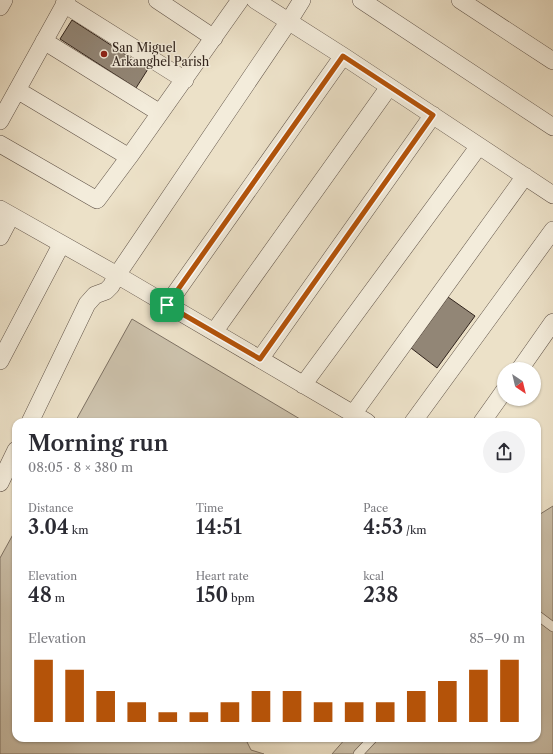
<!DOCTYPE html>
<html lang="en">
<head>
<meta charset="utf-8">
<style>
  :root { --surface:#fff; --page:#f2f2f3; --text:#2b2b33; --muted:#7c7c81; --accent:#b45309 }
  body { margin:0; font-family:"Libre Caslon Text",serif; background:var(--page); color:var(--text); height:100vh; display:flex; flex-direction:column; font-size:15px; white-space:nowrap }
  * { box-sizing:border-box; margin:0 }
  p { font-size:13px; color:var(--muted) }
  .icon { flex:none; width:22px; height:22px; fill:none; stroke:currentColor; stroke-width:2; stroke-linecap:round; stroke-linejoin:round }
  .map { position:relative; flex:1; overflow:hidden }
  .panel { position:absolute; left:12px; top:418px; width:529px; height:324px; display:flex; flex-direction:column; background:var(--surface); border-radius:12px; box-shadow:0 1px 3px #0004 }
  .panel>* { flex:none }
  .needle { width:26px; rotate:145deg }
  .buttons { position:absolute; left:497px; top:362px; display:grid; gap:8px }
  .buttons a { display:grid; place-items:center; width:44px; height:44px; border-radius:50%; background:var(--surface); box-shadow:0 1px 3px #0004; font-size:20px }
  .pin { position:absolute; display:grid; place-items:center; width:34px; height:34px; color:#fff; margin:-17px; border-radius:8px; box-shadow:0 2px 6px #0006 }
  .round { display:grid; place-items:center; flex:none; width:42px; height:42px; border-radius:21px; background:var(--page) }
  .overview { display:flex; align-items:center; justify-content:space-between; height:68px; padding:0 16px }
  h1 { font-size:22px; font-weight:600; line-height:30px }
  .stats { display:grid; grid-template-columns:repeat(3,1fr); gap:6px; height:68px; padding:4px 16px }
  .stats div { display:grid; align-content:center }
  .stats b { font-size:20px; font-weight:600 }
  .stats small { font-size:11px; font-weight:400 }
  .stats p { font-size:11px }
  .chart { height:112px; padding:8px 16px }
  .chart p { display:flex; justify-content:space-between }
  .chart svg { width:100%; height:72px; margin-top:4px; stroke:var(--accent); stroke-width:6 }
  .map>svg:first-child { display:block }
</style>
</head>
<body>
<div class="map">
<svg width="553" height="754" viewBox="0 0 553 754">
  <rect width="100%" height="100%" fill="#ece1c8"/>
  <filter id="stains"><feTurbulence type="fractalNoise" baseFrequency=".005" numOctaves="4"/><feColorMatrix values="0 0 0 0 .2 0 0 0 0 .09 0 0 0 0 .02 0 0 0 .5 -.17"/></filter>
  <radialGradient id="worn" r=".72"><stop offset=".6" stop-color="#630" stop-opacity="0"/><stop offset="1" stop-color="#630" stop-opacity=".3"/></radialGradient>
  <path fill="#ccc1ab" stroke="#7e7264" d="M132,319l173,103h-230z
    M553,506v248h-221l14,-16h191v-222z
    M16,529v209h229l6,12 13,4h-264v-196z"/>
  <path fill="#928676" stroke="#31241d" d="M72,20l76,49 -12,19 -76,-49z
    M448,297l27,19 -38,52 -26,-20z"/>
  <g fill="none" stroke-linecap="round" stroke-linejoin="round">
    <defs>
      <path id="service" d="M537,615l16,12
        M358,754l15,-16"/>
      <path id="minor" d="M157,0l57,38
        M255,0l88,56 210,139
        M361,0l192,127
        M460,0l93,61
        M64,4l121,76
        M0,7l4,-7
        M44,41l116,72
        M17,90l112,67
        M0,121l67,-121
        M0,144l97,56 32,-43 111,-157
        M0,209l117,66 250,147
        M0,237l11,-21
        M167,305l176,-249
        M214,332l175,-245
        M260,359l173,-244
        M0,361l61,-116
        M520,369l33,-47
        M303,385l176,-239
        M353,414l172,-238
        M30,422l57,-118 8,-9 11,-4 5,-5 6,-11 172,-254 13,-21
        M413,422l140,-192
        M482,422l22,-31
        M0,483l16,-33"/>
    </defs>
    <use href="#service" stroke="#605348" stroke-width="10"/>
    <use href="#minor" stroke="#605348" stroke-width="18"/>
    <use href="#service" stroke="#f3ecdb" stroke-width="9"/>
    <use href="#minor" stroke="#f3ecdb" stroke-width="17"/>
  </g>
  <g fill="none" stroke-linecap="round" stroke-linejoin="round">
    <defs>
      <path id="route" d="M343,56l90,59 -173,244 -93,-54z"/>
    </defs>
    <use href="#route" stroke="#fff" stroke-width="8"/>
    <use href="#route" stroke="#b45309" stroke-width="5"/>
  </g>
  <circle fill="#8f2418" stroke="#f3ecdb" stroke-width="1.5" cx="104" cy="54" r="4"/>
  <g text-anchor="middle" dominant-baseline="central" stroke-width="3" stroke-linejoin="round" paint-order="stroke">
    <g font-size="12" fill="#31241d" stroke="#f3ecdb" text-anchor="start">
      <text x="112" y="47">San Miguel<tspan x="112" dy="14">Arkanghel Parish</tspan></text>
    </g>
  </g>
  <rect width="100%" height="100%" filter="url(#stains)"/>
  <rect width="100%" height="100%" fill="url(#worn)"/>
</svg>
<div class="buttons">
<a><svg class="needle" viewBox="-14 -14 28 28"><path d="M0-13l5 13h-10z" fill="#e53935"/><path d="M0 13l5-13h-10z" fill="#7c7c81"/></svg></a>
</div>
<div class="pin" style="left:167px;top:305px;background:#1e9e55"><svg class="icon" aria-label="arrive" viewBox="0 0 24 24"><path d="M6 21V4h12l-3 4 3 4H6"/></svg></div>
<section class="panel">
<div class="overview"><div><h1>Morning run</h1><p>08:05 · 8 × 380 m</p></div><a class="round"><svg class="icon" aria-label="share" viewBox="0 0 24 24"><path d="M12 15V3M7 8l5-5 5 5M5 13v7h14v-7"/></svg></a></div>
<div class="stats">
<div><p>Distance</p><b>3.04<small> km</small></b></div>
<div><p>Time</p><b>14:51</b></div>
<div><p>Pace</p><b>4:53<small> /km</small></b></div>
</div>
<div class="stats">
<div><p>Elevation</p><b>48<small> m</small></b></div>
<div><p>Heart rate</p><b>150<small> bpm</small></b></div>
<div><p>kcal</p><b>238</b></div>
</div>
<div class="chart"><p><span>Elevation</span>85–90 m</p>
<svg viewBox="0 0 160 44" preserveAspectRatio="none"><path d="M5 44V6M15 44V12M25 44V25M35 44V32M45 44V38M55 44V38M65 44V32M75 44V25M85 44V25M95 44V32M105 44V32M115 44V32M125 44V25M135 44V19M145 44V12M155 44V6"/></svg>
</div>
</section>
</div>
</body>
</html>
